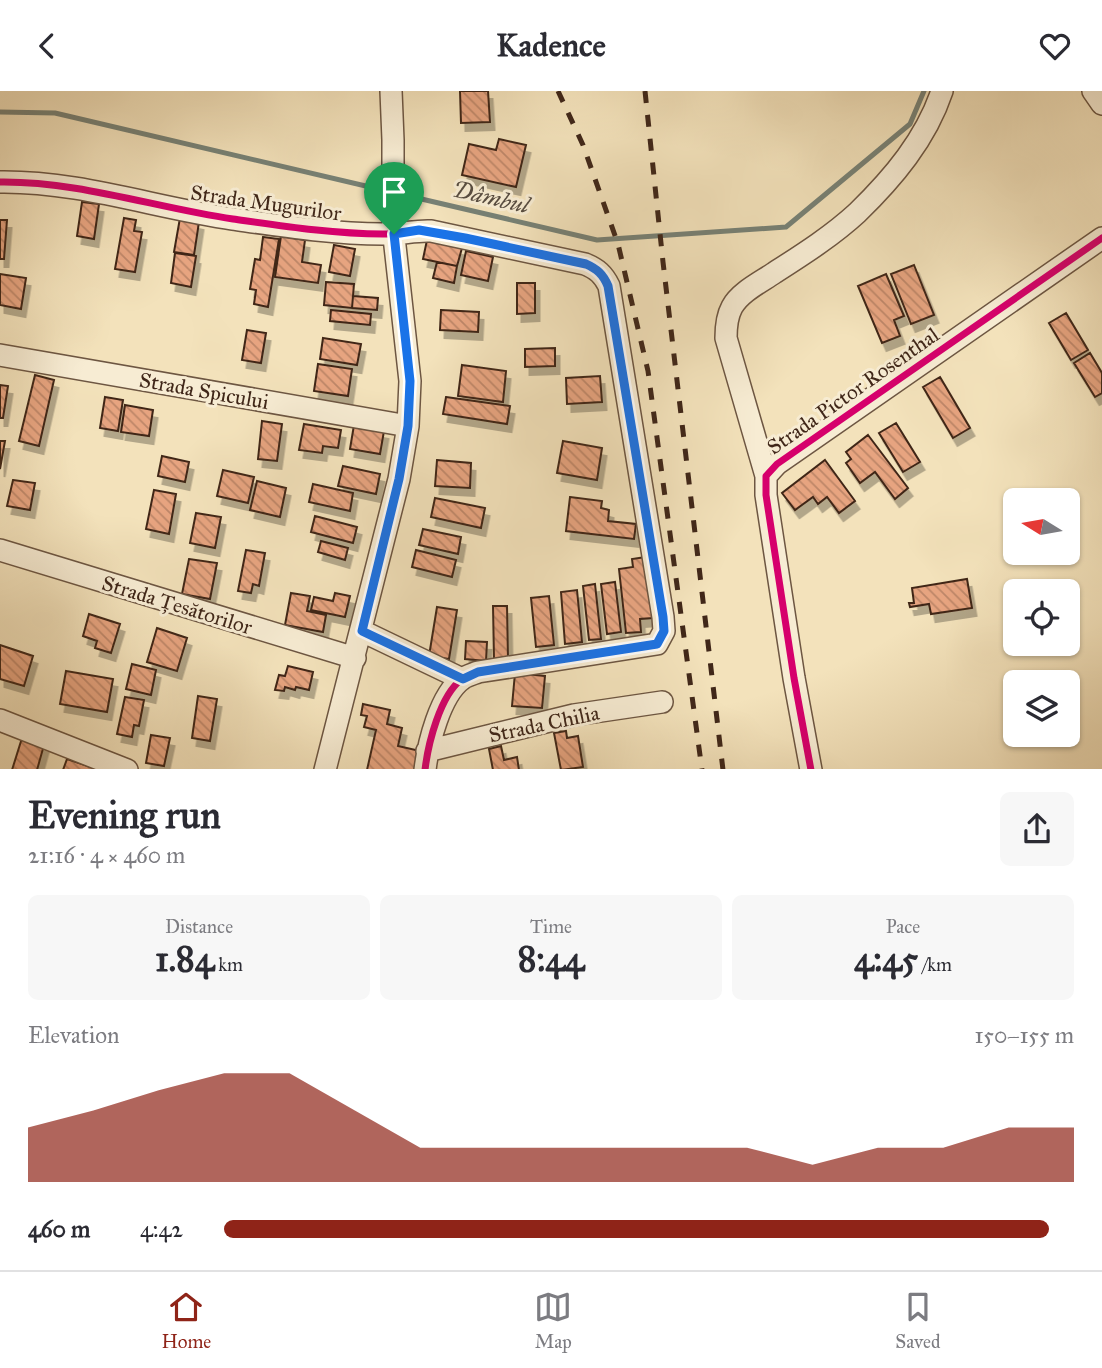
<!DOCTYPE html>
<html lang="en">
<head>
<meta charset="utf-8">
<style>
  :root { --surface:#fff; --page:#f7f7f7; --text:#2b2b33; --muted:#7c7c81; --line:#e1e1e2; --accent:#8f2418 }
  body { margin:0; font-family:"IM FELL Great Primer",serif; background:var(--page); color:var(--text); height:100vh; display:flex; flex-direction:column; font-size:26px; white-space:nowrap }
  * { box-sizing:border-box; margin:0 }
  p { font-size:23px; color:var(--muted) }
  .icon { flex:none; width:38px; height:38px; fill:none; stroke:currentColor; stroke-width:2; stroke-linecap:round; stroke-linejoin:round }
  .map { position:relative; height:678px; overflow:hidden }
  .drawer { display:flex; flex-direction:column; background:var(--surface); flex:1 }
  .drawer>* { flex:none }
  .needle { width:46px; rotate:281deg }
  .fabs { position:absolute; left:1003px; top:397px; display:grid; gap:14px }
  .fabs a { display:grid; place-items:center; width:77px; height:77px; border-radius:10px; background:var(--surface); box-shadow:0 2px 5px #0004; font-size:35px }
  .pin { position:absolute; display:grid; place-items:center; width:60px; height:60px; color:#fff; margin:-72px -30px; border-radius:50% 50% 50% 0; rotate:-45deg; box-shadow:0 0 7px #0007 }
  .pin .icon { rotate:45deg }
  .round { display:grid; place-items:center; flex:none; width:74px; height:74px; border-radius:10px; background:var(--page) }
  .head { display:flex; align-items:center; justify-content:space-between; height:119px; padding:0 28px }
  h1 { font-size:38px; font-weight:700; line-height:52px }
  .metrics { display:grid; grid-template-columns:repeat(3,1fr); gap:10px; height:119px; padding:7px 28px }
  .metrics div { display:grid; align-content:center; border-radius:10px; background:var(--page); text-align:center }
  .metrics b { font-size:35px; font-weight:700 }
  .metrics small { font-size:19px; font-weight:400 }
  .metrics p { font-size:19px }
  .chart { height:196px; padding:14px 28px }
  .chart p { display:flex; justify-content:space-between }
  .chart svg { width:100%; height:126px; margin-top:7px; fill:var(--accent); opacity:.7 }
  ul { padding:0 28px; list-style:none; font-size:23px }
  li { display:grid; grid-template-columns:112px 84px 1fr; align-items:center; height:52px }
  li i { height:18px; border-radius:9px; background:var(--accent) }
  header { display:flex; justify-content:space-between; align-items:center; height:91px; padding:0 28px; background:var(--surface); font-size:32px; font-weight:700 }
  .tabs { display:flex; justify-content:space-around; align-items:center; height:98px; border-top:2px solid var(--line); background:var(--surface); font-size:19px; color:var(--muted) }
  .tabs a { display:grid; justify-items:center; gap:4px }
  .tabs .selected { color:var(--accent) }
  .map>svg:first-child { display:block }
</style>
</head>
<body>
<header><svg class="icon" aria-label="back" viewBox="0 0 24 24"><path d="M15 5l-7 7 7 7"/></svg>Kadence<svg class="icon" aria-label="heart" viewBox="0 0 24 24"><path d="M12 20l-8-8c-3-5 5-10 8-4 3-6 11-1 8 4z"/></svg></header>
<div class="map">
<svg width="1102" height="679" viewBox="0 0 1102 679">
  <defs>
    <pattern id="building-back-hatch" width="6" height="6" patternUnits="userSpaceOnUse" patternTransform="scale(1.75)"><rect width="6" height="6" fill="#e7a480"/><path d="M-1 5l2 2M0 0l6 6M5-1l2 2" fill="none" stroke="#bd8668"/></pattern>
    <filter id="shadow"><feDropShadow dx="4.5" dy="8" stdDeviation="0" flood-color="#0004"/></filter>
  </defs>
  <rect width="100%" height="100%" fill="#f3e2bb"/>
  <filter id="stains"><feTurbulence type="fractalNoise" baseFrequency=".00286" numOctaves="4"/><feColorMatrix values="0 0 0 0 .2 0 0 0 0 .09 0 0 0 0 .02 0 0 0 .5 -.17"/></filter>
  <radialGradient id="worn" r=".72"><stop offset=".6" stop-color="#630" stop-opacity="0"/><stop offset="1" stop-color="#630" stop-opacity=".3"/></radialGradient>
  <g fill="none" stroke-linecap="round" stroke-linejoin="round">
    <path stroke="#778175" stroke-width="5" d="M0,21l55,1 332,78
      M400,103l197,46 189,-13 124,-103 14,-33"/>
  </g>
  <path fill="url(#building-back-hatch)" stroke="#402719" stroke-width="2" filter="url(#shadow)" d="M460,0h28l2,31 -29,1z
    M499,48l27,6 -10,42 -54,-12 7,-31 27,6z
    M82,111l17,2 -5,35 -17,-3z
    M124,127l12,2 -2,11 8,1 -7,40 -20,-3z
    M180,127l19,4 -5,33 -20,-3z
    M0,129h7l-3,39h-4z
    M281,145l24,4 -3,22 19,3 -3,18 -43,-6z
    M263,146l16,2 -11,68 -14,-3 2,-14 -6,-1 5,-30 5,1z
    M427,149l35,8 -5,18 -34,-7z
    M334,154l21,4 -5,27 -21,-4z
    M466,160l27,6 -5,24 -27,-6z
    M175,162l21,3 -5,31 -20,-4z
    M437,171l20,4 -3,17 -21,-5z
    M914,174l20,50 -23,9 -20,-50z
    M0,183l26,4 -5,31 -21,-4z
    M886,183l18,42 -10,4 6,16 -18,7 -24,-57z
    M326,191l28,2 -2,24 -28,-3z
    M517,192h18v30l-18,1z
    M353,205l25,2 -1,12 -25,-2z
    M331,219l40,4 -1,11 -40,-4z
    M441,219l38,2 -1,20 -38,-2z
    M1066,222l22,37 -17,10 -22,-37z
    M247,239l19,3 -5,30 -19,-3z
    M323,247l38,6 -4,21 -37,-6z
    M555,257v18l-30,1v-18z
    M1090,262l12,20v20l-7,4 -21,-34z
    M318,273l34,5 -4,27 -34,-5z
    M462,274l44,6 -3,31 -45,-6z
    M35,284l19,5 -15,66 -20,-5z
    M600,285l2,26 -35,2 -1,-26z
    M940,286l30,51 -17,10 -30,-51z
    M0,294l8,1 -5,32h-3z
    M105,306l18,3 -5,31 -18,-3z
    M446,306l64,9 -3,18 -64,-10z
    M125,314l28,5 -4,26 -28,-4z
    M262,330l20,3 -5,37 -19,-2z
    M896,332l24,39 -17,10 -24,-39z
    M304,333l37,6 -3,18 -15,-2 -1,7 -23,-3z
    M354,334l30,6 -4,23 -30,-5z
    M868,344l40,53 -13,11 -20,-27 -15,11 -14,-20 5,-4 -5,-7z
    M0,350h5l-5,28z
    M563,350l39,7 -5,32 -40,-7z
    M162,365l27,6 -4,20 -27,-6z
    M437,369l34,3 -1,25 -35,-2z
    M825,369l30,41 -16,12 -12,-16 -9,7 -5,-7 -18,13 -13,-17z
    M343,375l37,8 -4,20 -38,-8z
    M223,379l31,7 -6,26 -31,-7z
    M13,389l22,3 -5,27 -23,-4z
    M257,390l29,7 -6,29 -30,-7z
    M313,393l40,9 -3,18 -41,-9z
    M154,399l22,4 -7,40 -23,-5z
    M570,406l32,4 -1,7 8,2 -1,11 28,3 -2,15 -68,-8z
    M435,407l50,10 -4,20 -50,-11z
    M196,422l25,4 -6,31 -25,-5z
    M315,425l42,11 -4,16 -42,-11z
    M423,438l38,8 -3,17 -39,-9z
    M321,450l27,7 -3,12 -27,-8z
    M246,459l19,3 -6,33 -6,-2 -2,9 -13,-2z
    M416,459l40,10 -4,17 -40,-10z
    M646,466l7,61 -13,1 1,13 -15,1 -7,-64 14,-2 -1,-8z
    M189,468l28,4 -7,36 -28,-5z
    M967,488l5,29 -41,6 -2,-10 -19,3 -1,-4h5l-2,-15z
    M615,491l6,50 -14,2 -6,-50z
    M595,493l6,55 -12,1 -6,-54z
    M577,499l5,52 -17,2 -4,-52z
    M291,502l19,3 -3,15 19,4 -3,17 -38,-7z
    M335,502l15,3 -5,21 -34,-7 3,-13 19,4z
    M549,505l5,49 -18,2 -5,-49z
    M493,515h14l1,53h-14z
    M437,516l20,3 -8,49 -20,-3z
    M89,523l31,10 -9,29 -16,-5 2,-7 -14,-5z
    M157,537l30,10 -10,33 -30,-9z
    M466,550l21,1 -1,19 -21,-2z
    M0,554l33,11 -9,30 -24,-7z
    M132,573l24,6 -5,25 -25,-6z
    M288,575l25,6 -4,18 -13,-3 -1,3 -10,-3 -1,4 -9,-1 4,-15 6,1z
    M66,580l47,8 -6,33 -47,-8z
    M515,582l30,3 -3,32 -30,-2z
    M198,605l19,3 -7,42 -18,-3z
    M125,606l19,3 -5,26 -5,-1 -2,12 -15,-3z
    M363,613l27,6 -3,14 15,4 -4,18 22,5 -4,19h-49l9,-40 -12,-3 3,-11 -6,-1z
    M566,640l1,7 11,-2 5,31 -22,3 -7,-37z
    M151,644l19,3 -6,28 -18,-3z
    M22,647l22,7 -7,25h-25z
    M501,655l3,14 13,-3 2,13h-26l-4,-21z
    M67,668l27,9v2h-31z"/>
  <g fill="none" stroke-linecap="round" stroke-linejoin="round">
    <defs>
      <path id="minor" d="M1093,0l9,13
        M0,91c79,-1 156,26 233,37 49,7 100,15 150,15 16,1 32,-4 48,-3l154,33c12,5 18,10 24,22l54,331 1,14 -7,13 -179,28c-5,2 -12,4 -16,7 -22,16 -34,65 -37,91
        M0,264l408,71
        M766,385l-40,-138c0,-11 1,-22 6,-31 8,-15 29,-25 42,-34 28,-18 58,-37 83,-60 36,-35 69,-74 85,-122
        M0,459l355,108
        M362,540l100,48
        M0,629l127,50
        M427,660l147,-36 88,-13
        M325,679l74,-291 9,-53 2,-45 -17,-153v-88l-2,-49
        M811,679l-17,-92 -28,-183v-19l11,-12 325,-226"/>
    </defs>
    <use href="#minor" stroke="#6d5642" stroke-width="24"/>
    <use href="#minor" stroke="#f7ecd3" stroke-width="21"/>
    <path stroke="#402719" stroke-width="5" stroke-dasharray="12 12" stroke-linecap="butt" d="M558,0l25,54 35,99 30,127 54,399
      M645,0l18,171 60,508"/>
    <defs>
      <path id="cycleway" d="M0,91c79,-1 156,26 233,37 49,7 100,15 150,15 16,1 32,-4 48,-3l154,33c12,5 18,10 24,22l54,331 1,14 -7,13 -179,28c-5,2 -12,4 -16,7 -22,16 -34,65 -37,91
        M811,679l-17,-92 -28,-183v-19l11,-12 325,-226"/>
    </defs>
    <use href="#cycleway" stroke="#f7ecd3" stroke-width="11"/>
    <use href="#cycleway" stroke="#d6006c" stroke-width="7"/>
  </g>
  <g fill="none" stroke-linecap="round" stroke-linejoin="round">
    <defs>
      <path id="route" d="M419,139l46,8 121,26c11,5 17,10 22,22l55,331 1,14 -7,13 -179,28 -15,7 -101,-48 37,-152 9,-53 2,-45 -16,-147z"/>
    </defs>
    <use href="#route" stroke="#fff" stroke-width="14"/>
    <use href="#route" stroke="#1a73e8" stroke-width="9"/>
  </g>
  <g text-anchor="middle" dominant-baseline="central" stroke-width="6" stroke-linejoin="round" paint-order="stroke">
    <g font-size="21" fill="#402719" stroke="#f7ecd3">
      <text transform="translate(266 112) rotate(8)">Strada Mugurilor</text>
      <text transform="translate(204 300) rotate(10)">Strada Spicului</text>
      <text transform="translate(853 300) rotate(-35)">Strada Pictor Rosenthal</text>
      <text transform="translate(177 514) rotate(17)">Strada Țesătorilor</text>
      <text transform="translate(544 633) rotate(-12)">Strada Chilia</text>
    </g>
    <g font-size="23" font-style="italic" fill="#574c40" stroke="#f7ecd3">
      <text transform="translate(491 106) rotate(13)">Dâmbul</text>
    </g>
  </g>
  <rect width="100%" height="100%" filter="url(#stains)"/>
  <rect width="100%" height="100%" fill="url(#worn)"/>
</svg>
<div class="fabs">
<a><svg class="needle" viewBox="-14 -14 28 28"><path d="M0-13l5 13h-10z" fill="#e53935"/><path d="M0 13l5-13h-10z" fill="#7c7c81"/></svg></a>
<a><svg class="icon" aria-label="locate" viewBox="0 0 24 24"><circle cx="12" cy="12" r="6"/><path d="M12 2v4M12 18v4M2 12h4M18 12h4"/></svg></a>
<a><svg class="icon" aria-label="layers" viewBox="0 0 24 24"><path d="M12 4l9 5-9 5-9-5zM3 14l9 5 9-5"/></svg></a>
</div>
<div class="pin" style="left:394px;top:143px;background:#1e9e55"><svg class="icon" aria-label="arrive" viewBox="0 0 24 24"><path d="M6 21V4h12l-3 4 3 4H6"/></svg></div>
</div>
<section class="drawer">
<div class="head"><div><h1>Evening run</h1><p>21:16 · 4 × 460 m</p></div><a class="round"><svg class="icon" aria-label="share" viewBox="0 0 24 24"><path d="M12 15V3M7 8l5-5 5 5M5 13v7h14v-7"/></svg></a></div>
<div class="metrics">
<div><p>Distance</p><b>1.84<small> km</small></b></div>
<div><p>Time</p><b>8:44</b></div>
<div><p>Pace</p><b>4:45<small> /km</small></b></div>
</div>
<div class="chart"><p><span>Elevation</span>150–155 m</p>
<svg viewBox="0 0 160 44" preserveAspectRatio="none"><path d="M0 44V25L10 19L20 12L30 6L40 6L50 19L60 32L70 32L80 32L90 32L100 32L110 32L120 38L130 32L140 32L150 25L160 25V44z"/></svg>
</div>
<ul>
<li><b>460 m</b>4:42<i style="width:97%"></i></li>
</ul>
</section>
<nav class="tabs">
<a class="selected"><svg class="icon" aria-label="home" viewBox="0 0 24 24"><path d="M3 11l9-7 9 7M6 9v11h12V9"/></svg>Home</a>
<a><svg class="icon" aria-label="map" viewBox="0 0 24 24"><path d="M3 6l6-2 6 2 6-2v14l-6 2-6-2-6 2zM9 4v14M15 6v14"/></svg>Map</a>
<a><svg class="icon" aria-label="saved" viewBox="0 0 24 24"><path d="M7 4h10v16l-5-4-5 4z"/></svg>Saved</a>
</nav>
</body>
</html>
